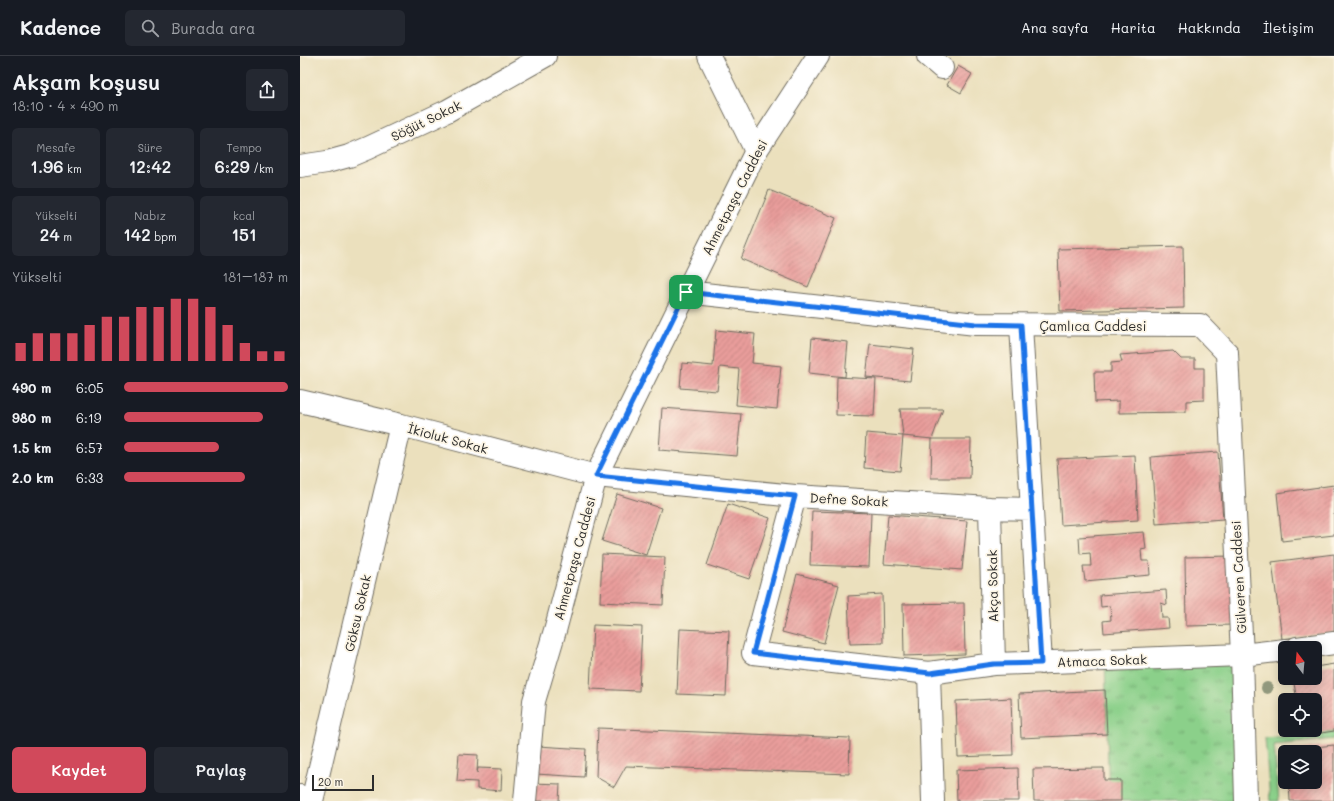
<!DOCTYPE html>
<html lang="tr">
<head>
<meta charset="utf-8">
<style>
  :root { --surface:#171b24; --page:#242831; --text:#f1f3f6; --muted:#9ea1a6; --line:#363941; --accent:#d1495b }
  body { margin:0; font-family:Mali,sans-serif; background:var(--page); color:var(--text); height:100vh; display:flex; flex-direction:column; font-size:15px; white-space:nowrap }
  * { box-sizing:border-box; margin:0 }
  p { font-size:13px; color:var(--muted) }
  .icon { flex:none; width:22px; height:22px; fill:none; stroke:currentColor; stroke-width:2; stroke-linecap:round; stroke-linejoin:round }
  .map { position:relative; flex:1; overflow:hidden }
  .drawer { display:flex; flex-direction:column; background:var(--surface); width:300px }
  .drawer>* { flex:none }
  .needle { width:26px; rotate:344deg }
  .controls { position:absolute; left:978px; top:585px; display:grid; gap:8px }
  .controls a { display:grid; place-items:center; width:44px; height:44px; border-radius:6px; background:var(--surface); box-shadow:0 2px 10px #0003; font-size:20px }
  .scale { position:absolute; left:12px; bottom:10px; width:62px; box-sizing:border-box; padding-left:4px; border:2px solid #2b2b2b; border-top:0; font-size:11px; line-height:14px; white-space:nowrap; color:#2b2b2b; -webkit-text-stroke:3px #fcf5e5; paint-order:stroke }
  .pin { position:absolute; display:grid; place-items:center; width:34px; height:34px; color:#fff; margin:-17px; border-radius:8px; box-shadow:0 2px 6px #0006 }
  .round { display:grid; place-items:center; flex:none; width:42px; height:42px; border-radius:6px; background:var(--page) }
  .overview { display:flex; align-items:center; justify-content:space-between; height:68px; padding:0 12px }
  h1 { font-size:22px; font-weight:600; line-height:30px }
  .figures { display:grid; grid-template-columns:repeat(3,1fr); gap:6px; height:68px; padding:4px 12px }
  .figures div { display:grid; align-content:center; border-radius:6px; background:var(--page); text-align:center }
  .figures b { font-size:17px; font-weight:600 }
  .figures small { font-size:11px; font-weight:400 }
  .figures p { font-size:11px }
  .chart { height:112px; padding:8px 12px }
  .chart p { display:flex; justify-content:space-between }
  .chart svg { width:100%; height:72px; margin-top:4px; stroke:var(--accent); stroke-width:6 }
  .button { display:flex; gap:8px; margin-top:auto; padding:8px 12px }
  .button a { flex:1; height:46px; border-radius:6px; background:var(--accent); color:#fff; font-size:16px; font-weight:600; line-height:46px; text-align:center }
  .button a+a { background:var(--page); color:var(--text) }
  ul { padding:0 12px; list-style:none; font-size:13px }
  li { display:grid; grid-template-columns:64px 48px 1fr; align-items:center; height:30px }
  li i { height:10px; border-radius:5px; background:var(--accent) }
  header { display:flex; align-items:center; gap:24px; box-sizing:border-box; height:56px; padding:0 20px; background:var(--surface); border-bottom:1px solid var(--line) }
  header strong { font-size:19px }
  nav { display:flex; gap:22px; margin-inline-start:auto; font-size:14px }
  .search { width:280px; height:36px; background:var(--page); display:flex; align-items:center; gap:10px; box-sizing:border-box; padding:0 14px; border-radius:6px; color:var(--muted); font-size:15px }
  main { display:flex; flex:1; min-height:0 }
  .map>svg:first-child { display:block }
</style>
</head>
<body>
<header>
<strong>Kadence</strong>
<div class="search"><svg class="icon" aria-label="search" viewBox="0 0 24 24"><circle cx="10" cy="10" r="6"/><path d="M15 15l6 6"/></svg>Burada ara</div>
<nav><a>Ana sayfa</a><a>Harita</a><a>Hakkında</a><a>İletişim</a></nav>
</header>
<main>
<section class="drawer">
<div class="overview"><div><h1>Akşam koşusu</h1><p>18:10 · 4 × 490 m</p></div><a class="round"><svg class="icon" aria-label="share" viewBox="0 0 24 24"><path d="M12 15V3M7 8l5-5 5 5M5 13v7h14v-7"/></svg></a></div>
<div class="figures">
<div><p>Mesafe</p><b>1.96<small> km</small></b></div>
<div><p>Süre</p><b>12:42</b></div>
<div><p>Tempo</p><b>6:29<small> /km</small></b></div>
</div>
<div class="figures">
<div><p>Yükselti</p><b>24<small> m</small></b></div>
<div><p>Nabız</p><b>142<small> bpm</small></b></div>
<div><p>kcal</p><b>151</b></div>
</div>
<div class="chart"><p><span>Yükselti</span>181–187 m</p>
<svg viewBox="0 0 160 44" preserveAspectRatio="none"><path d="M5 44V33M15 44V27M25 44V27M35 44V27M45 44V22M55 44V17M65 44V17M75 44V11M85 44V11M95 44V6M105 44V6M115 44V11M125 44V22M135 44V33M145 44V38M155 44V38"/></svg>
</div>
<ul>
<li><b>490 m</b>6:05<i style="width:100%"></i></li>
<li><b>980 m</b>6:19<i style="width:85%"></i></li>
<li><b>1.5 km</b>6:57<i style="width:58%"></i></li>
<li><b>2.0 km</b>6:33<i style="width:74%"></i></li>
</ul>
<div class="button"><a>Kaydet</a><a>Paylaş</a></div>
</section>
<div class="map">
<svg width="1034" height="745" viewBox="0 0 1034 745">
  <defs>
    <pattern id="grass-tufts" width="24" height="20" patternUnits="userSpaceOnUse"><rect width="24" height="20" fill="#8bd08a"/><path d="M3 7l-1-3M5 7V3M7 7l1-3M15 17l-1-3M17 17v-4M19 17l1-3" fill="none" stroke="#72a971"/></pattern>
    <pattern id="building-hatch" width="6" height="6" patternUnits="userSpaceOnUse"><rect width="6" height="6" fill="#e99d9b"/><path d="M-1 1l2-2M0 6l6-6M5 7l2-2" fill="none" stroke="#bd807f"/></pattern>
  </defs>
  <rect width="100%" height="100%" fill="#fcf5e5"/>
  <filter id="ink" filterUnits="userSpaceOnUse"><feTurbulence type="fractalNoise" baseFrequency=".025" numOctaves="2"/><feDisplacementMap in="SourceGraphic" scale="8" xChannelSelector="R" yChannelSelector="G"/><feConvolveMatrix kernelMatrix="1 2 1 2 8 2 1 2 1" color-interpolation-filters="sRGB"/></filter>
  <filter id="wash" filterUnits="userSpaceOnUse"><feTurbulence type="fractalNoise" baseFrequency=".012" numOctaves="4" result="noise"/><feDisplacementMap in="SourceGraphic" scale="16" xChannelSelector="R" yChannelSelector="G"/><feGaussianBlur stdDeviation="0.9" result="paint"/><feColorMatrix in="noise" values="0 0 0 0 0 0 0 0 0 0 0 0 0 0 0 0 0 1.4 0 .05"/><feComposite in="paint" operator="in"/></filter>
  <g filter="url(#wash)">
    <rect width="100%" height="100%" fill="#ebe0bd"/>
    <path fill="url(#grass-tufts)" stroke="#5b7e5a" d="M942,599l4,146h-137l-4,-141z"/>
    <path fill="#8bd08a" stroke="#5b7e5a" d="M1034,676v7l-60,6 5,56h-9l-5,-63z"/>
    <g id="blocks">
      <path fill="url(#building-hatch)" d="M658,10l14,8 -11,19 -14,-8z
        M469,134l67,28 -28,69 -67,-28z
        M883,190l1,62 -124,3 -2,-62z
        M416,274l39,4 -3,29 29,3 -4,43 -41,-4 3,-36 -19,-2 -3,24 -37,-3 2,-25 31,3z
        M512,282l36,4 -3,35 -36,-4z
        M570,288l44,5 -4,32 -44,-4z
        M873,295l8,8h14v9h9v32l-18,1v11l-67,1v-12l-24,1 -1,-30h17v-9l11,-1 -2,-7z
        M537,321l39,2 -2,37 -38,-1z
        M362,352l79,6 -4,42 -78,-6z
        M600,353h43l-11,30 -29,-3z
        M566,377l37,3 -3,35 -36,-3z
        M632,383h39l-1,39h-39z
        M918,396l5,67 -67,5 -5,-67z
        M835,399l3,65 -77,5 -4,-66z
        M1034,429v50l-52,6 -5,-48z
        M317,438l44,14 -15,47 -44,-14z
        M428,448l42,14 -21,61 -42,-14z
        M512,455l59,2 -2,54 -59,-2z
        M588,459l79,6 -5,49 -78,-6z
        M844,476l2,17 -5,1 1,11h7l1,14 -65,6 -2,-15h8l-1,-13 -10,1 -1,-17z
        M302,498l63,3 -2,48 -63,-3z
        M1034,498v78l-52,7 -10,-77z
        M933,500l1,69 -48,1 -1,-69z
        M497,518l42,11 -15,58 -42,-11z
        M866,534l1,15 -6,-2 1,15h6l1,10 -65,5 -1,-12 8,-1 -1,-14 -9,1 -1,-12z
        M582,538l1,49 -33,1 -2,-48z
        M664,547l1,51 -61,2 -1,-52z
        M293,569l49,2 -3,64 -49,-2z
        M380,573l49,2 -3,65 -49,-2z
        M1034,608v67l-32,5 -1,-6h14v-30h-18l-4,-22h22v-11z
        M805,634l2,44 -86,4 -2,-44z
        M711,642l2,57 -55,2 -2,-56z
        M298,672l252,10 -1,36 -223,-8 -12,21 -18,-10z
        M1034,689v56h-44l-1,-19h26v-30h-28v-2z
        M238,690l48,3 -2,28 -48,-3z
        M159,698l19,1 -1,18 1,-5 24,1 -1,22 -24,-2v-7l-20,-1z
        M718,712l1,33h-62l-1,-31z
        M804,712v12h17v21h-87l-1,-32z
        M232,727l28,1 -1,17h-28z"/>
    </g>
  </g>
  <g filter="url(#ink)">
    <use href="#blocks" fill-opacity="0" stroke="#6e6a5e" stroke-width="1"/>
    <g fill="none" stroke-linecap="round" stroke-linejoin="round">
      <defs>
        <path id="minor" d="M409,0l47,95
          M628,0l14,12
          M0,110l27,-4 22,-6 19,-8 79,-37 98,-55
          M721,269l20,338
          M927,297l15,302 4,146
          M0,345l101,24 195,51 199,20 195,12 42,1
          M495,440l-42,157 176,20 65,-9 248,-9 43,-5
          M690,452l4,156
          M997,592l37,-5
          M629,617l4,128
          M12,745l89,-376"/>
        <path id="tertiary" d="M386,236l290,32 224,1 27,28
          M0,740l10,5
          M225,745l9,-100 22,-74 40,-151 160,-325 62,-95"/>
      </defs>
      <use href="#minor" stroke="#6e6a5e" stroke-width="24"/>
      <use href="#tertiary" stroke="#6e6a5e" stroke-width="24"/>
      <use href="#minor" stroke="#fff" stroke-width="22"/>
      <use href="#tertiary" stroke="#fff" stroke-width="22"/>
    </g>
    <circle fill="#91987d" cx="967" cy="632" r="6"/>
  </g>
  <g fill="none" stroke-linecap="round" stroke-linejoin="round" filter="url(#ink)">
    <defs>
      <path id="route" d="M386,236l290,32 45,1 20,338 -47,1 -64,9 -177,-20 42,-157 -199,-20z"/>
    </defs>
    <use href="#route" stroke="#fff" stroke-width="8"/>
    <use href="#route" stroke="#1a73e8" stroke-width="5"/>
  </g>
  <g text-anchor="middle" dominant-baseline="central" stroke-width="3.5" stroke-linejoin="round" paint-order="stroke">
    <g font-size="13" fill="#2b2b2b" stroke="#fcf5e5">
      <text transform="translate(126 64) rotate(-26)">Söğüt Sokak</text>
      <text transform="translate(434 141) rotate(-63)">Ahmetpaşa Caddesi</text>
      <text x="793" y="269">Çamlıca Caddesi</text>
      <text transform="translate(148 382) rotate(15)">İkioluk Sokak</text>
      <text transform="translate(549 443) rotate(3)">Defne Sokak</text>
      <text transform="translate(274 502) rotate(-75)">Ahmetpaşa Caddesi</text>
      <text transform="translate(938 521) rotate(-93)">Gülveren Caddesi</text>
      <text transform="translate(692 530) rotate(-91)">Akça Sokak</text>
      <text transform="translate(57 557) rotate(-77)">Göksu Sokak</text>
      <text transform="translate(802 604) rotate(-2)">Atmaca Sokak</text>
    </g>
  </g>
</svg>
<div class="controls">
<a><svg class="needle" viewBox="-14 -14 28 28"><path d="M0-13l5 13h-10z" fill="#e53935"/><path d="M0 13l5-13h-10z" fill="#9ea1a6"/></svg></a>
<a><svg class="icon" aria-label="locate" viewBox="0 0 24 24"><circle cx="12" cy="12" r="6"/><path d="M12 2v4M12 18v4M2 12h4M18 12h4"/></svg></a>
<a><svg class="icon" aria-label="layers" viewBox="0 0 24 24"><path d="M12 4l9 5-9 5-9-5zM3 14l9 5 9-5"/></svg></a>
</div>
<div class="scale">20 m</div>
<div class="pin" style="left:386px;top:236px;background:#1e9e55"><svg class="icon" aria-label="arrive" viewBox="0 0 24 24"><path d="M6 21V4h12l-3 4 3 4H6"/></svg></div>
</div>
</main>
</body>
</html>
